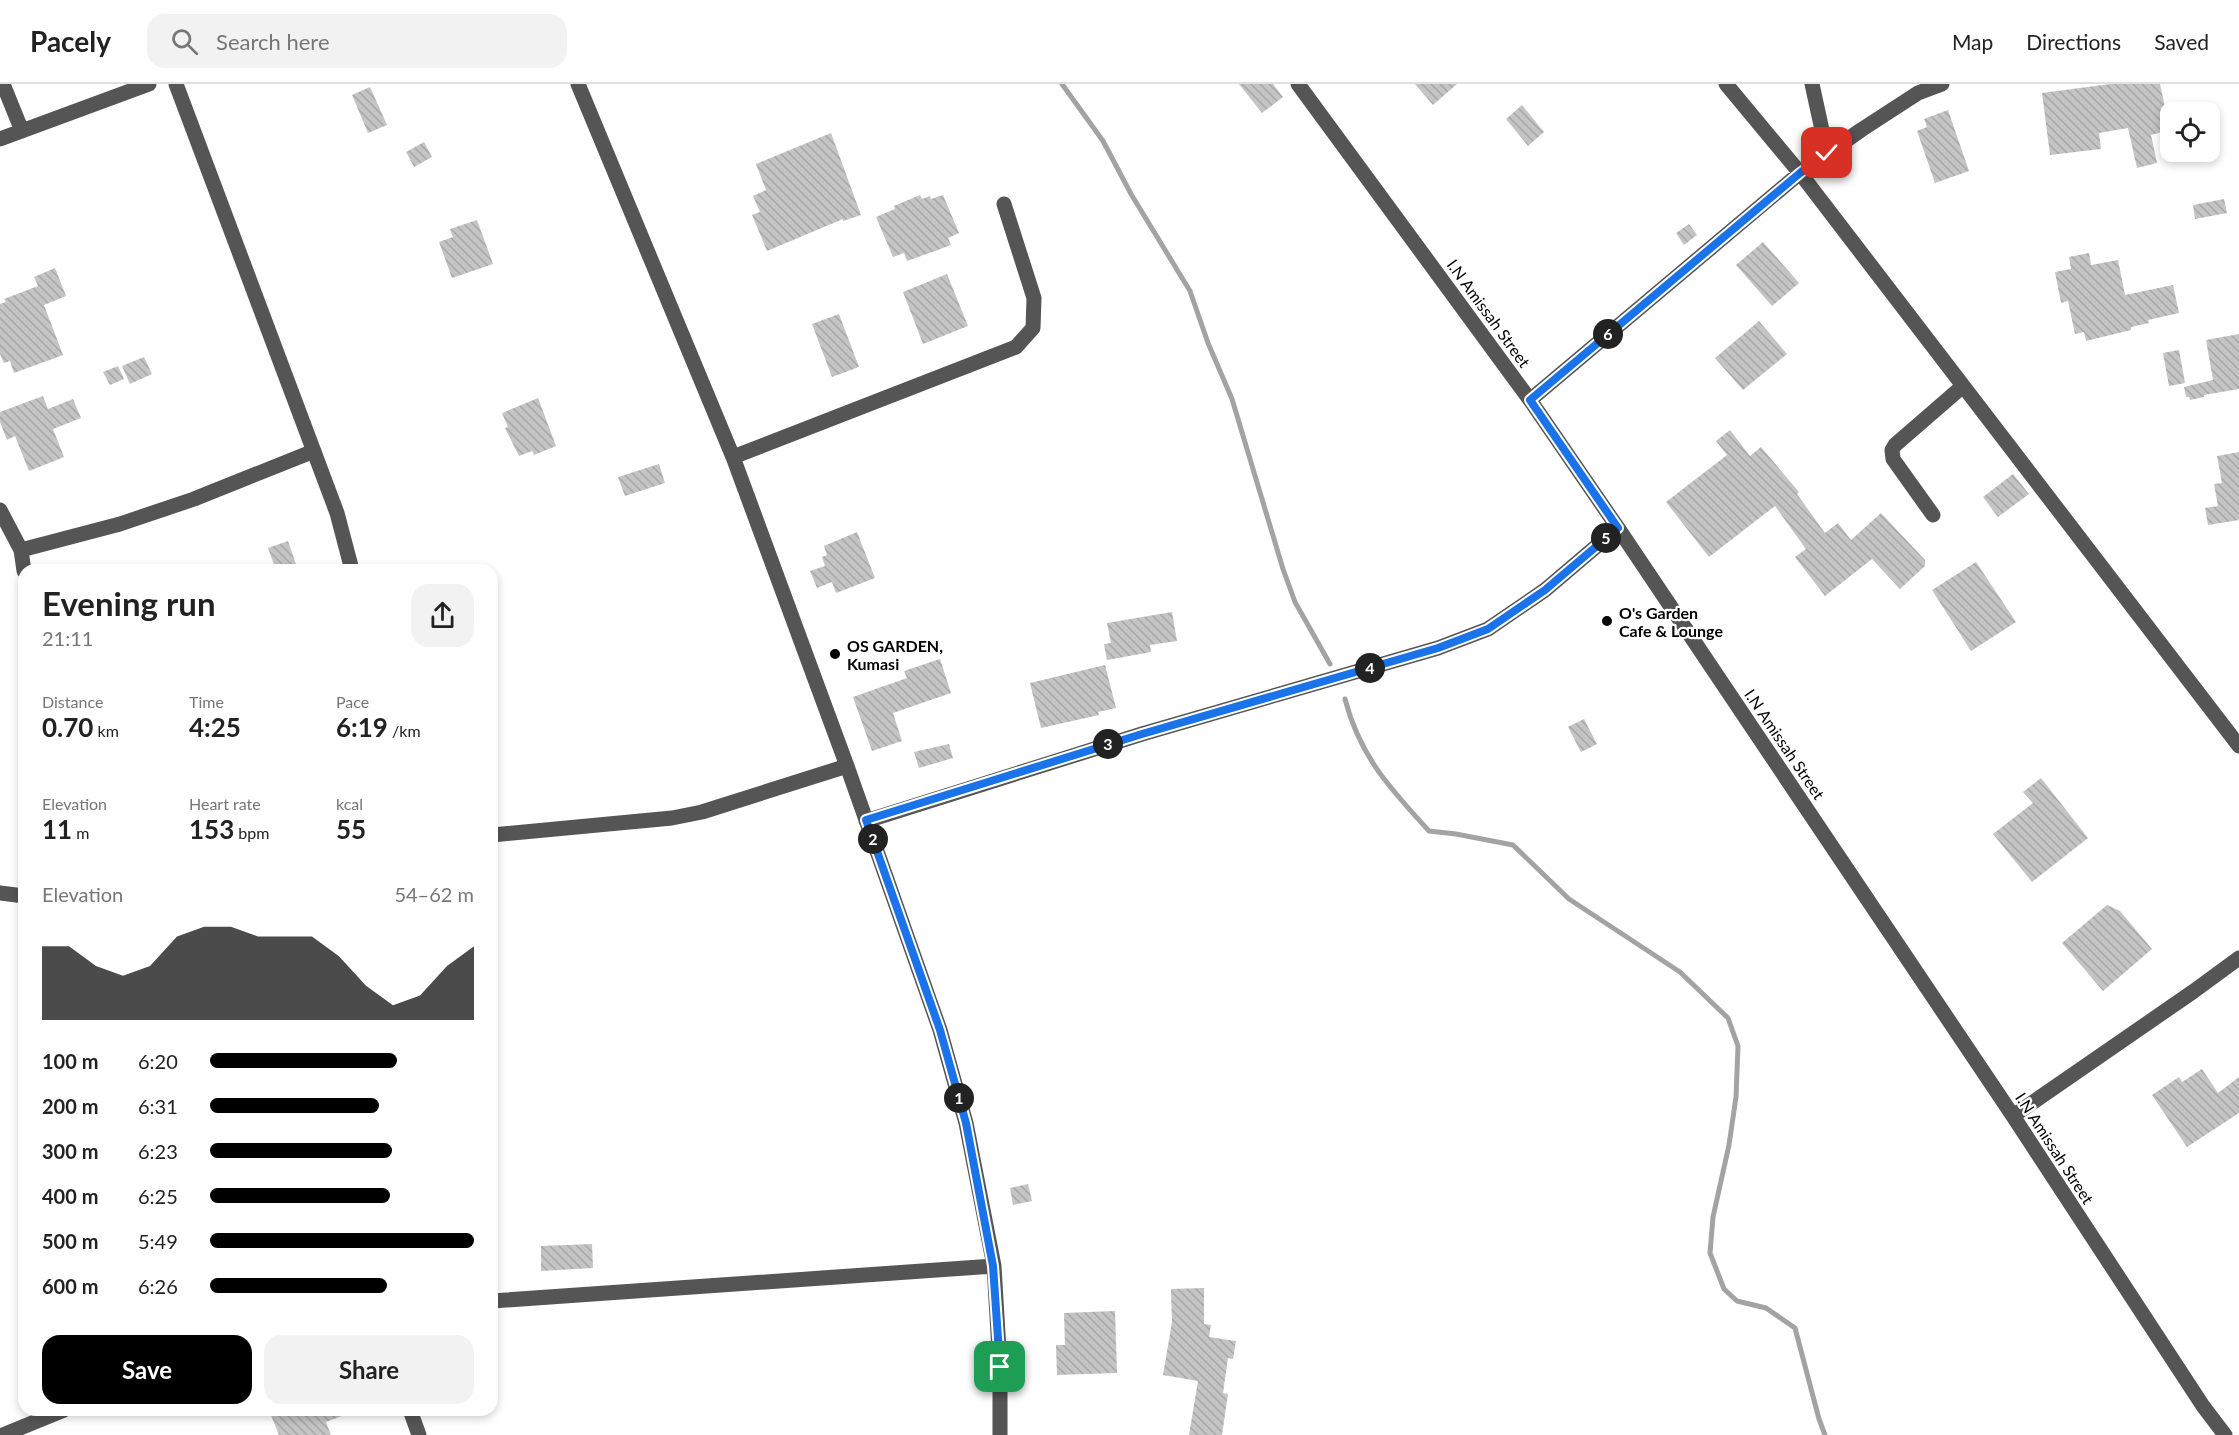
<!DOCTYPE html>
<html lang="en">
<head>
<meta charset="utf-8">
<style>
  :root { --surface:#fff; --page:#f2f2f2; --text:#222; --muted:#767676; --line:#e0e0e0; --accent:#000 }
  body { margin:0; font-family:Lato,sans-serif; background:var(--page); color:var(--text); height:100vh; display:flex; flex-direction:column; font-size:22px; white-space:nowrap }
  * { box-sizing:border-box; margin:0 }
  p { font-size:20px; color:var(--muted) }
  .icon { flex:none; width:33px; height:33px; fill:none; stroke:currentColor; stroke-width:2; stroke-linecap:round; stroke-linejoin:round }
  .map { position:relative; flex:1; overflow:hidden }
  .drawer { position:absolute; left:18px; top:480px; width:480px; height:852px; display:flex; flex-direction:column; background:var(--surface); border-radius:18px; box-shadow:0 3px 9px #0003 }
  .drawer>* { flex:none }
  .tools { position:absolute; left:2160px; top:18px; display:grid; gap:12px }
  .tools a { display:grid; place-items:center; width:60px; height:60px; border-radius:12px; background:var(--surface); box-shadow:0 3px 9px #0003; font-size:30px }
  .pin { position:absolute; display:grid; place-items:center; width:51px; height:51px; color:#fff; margin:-26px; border-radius:12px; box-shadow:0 3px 9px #0006 }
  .km { position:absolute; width:30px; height:30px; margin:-15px; border-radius:50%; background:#222; color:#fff; font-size:16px; line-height:30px; text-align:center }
  .round { display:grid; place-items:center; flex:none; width:63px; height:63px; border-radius:18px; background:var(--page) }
  .head { display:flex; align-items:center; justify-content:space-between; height:102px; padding:0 24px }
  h1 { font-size:33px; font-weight:700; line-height:45px }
  .stats { display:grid; grid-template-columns:repeat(3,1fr); gap:9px; height:102px; padding:6px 24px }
  .stats div { display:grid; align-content:center }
  .stats b { font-size:26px; font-weight:700 }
  .stats small { font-size:16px; font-weight:400 }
  .stats p { font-size:16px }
  .chart { height:168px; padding:12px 24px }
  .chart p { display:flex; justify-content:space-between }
  .chart svg { width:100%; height:108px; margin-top:6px; fill:var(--accent); opacity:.7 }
  .primary-button { display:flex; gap:12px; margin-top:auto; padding:12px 24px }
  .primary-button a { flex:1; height:69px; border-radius:18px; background:var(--accent); color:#fff; font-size:24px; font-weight:700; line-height:69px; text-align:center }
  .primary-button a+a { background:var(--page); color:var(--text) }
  ul { padding:0 24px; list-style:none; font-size:20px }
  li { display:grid; grid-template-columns:96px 72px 1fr; align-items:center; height:45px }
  li i { height:15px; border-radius:8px; background:var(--accent) }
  header { display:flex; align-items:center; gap:36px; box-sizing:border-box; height:84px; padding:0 30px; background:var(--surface); border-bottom:2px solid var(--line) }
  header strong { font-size:28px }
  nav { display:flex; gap:33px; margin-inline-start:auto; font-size:21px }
  .search { width:420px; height:54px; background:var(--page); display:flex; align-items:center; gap:15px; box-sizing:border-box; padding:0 21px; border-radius:18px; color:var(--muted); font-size:22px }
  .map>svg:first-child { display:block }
</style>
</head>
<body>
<header>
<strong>Pacely</strong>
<div class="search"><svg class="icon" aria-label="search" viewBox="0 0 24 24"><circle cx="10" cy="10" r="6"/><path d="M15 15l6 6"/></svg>Search here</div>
<nav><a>Map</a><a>Directions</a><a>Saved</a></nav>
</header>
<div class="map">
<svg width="2239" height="1351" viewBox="0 0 2239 1351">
  <defs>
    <pattern id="building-back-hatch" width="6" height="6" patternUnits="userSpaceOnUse" patternTransform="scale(1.5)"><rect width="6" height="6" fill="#c4c4c4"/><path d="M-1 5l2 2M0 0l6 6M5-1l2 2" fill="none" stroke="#a7a7a7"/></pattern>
  </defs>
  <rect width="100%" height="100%" fill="#fff"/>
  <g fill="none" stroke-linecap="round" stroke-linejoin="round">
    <path stroke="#a3a3a3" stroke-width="5" d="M1062,0l41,57 28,53 59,97 18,52 24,56 51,170 12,33 35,62
      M1345,615c15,58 45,89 84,132l27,3 57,11 56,54 111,73 48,46 10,28 -2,51 -7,48 -16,72 -3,36 14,36 13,12 29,7 29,20 24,91 6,16"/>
  </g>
  <path fill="url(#building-back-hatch)" d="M1239,0h34l10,13 -21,16z
    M1415,0h42l-24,21z
    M2110,0h50l10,46 -19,5 6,28 -20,5 -9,-40 -29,5 2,16 -51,6 -8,-62z
    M370,3l17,38 -19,8 -16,-38z
    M1522,21l22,27 -16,14 -22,-27z
    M1948,26l21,61 -34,12 -18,-52 10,-4 -3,-8z
    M831,49l30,82 -18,6v-2l-76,32 -15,-36 8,-3 -7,-16 13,-6 -10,-26z
    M424,58l8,15 -18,10 -8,-15z
    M920,111l2,4 8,-3 1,3 12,-4 16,38 -11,5 3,7 -16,6 -28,10 -3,-8 -11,4 -17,-40 19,-8 -1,-3z
    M2224,115l3,14 -32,6 -2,-14z
    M477,136l16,44 -41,14 -13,-36 14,-5 -3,-8z
    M1689,140l8,11 -13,10 -8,-12z
    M1763,158l36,41 -27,23 -36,-41z
    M2089,169l2,12 27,-5 7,35 48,-10 6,28 -31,7 1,3 -18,4v3l-45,11 -2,-9 -9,2 -7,-33 -7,2 -6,-31 16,-3 -2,-12z
    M55,184l11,28 -22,9 19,50 -49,18 -4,-12 -6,2 -4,-9v-50l6,-2 -2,-3 34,-13 -4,-9z
    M947,190l21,52 -45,18 -20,-52z
    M839,230l20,53 -27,10 -20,-53z
    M1759,237l28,33 -44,36 -28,-32z
    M2239,250v55l-35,6v2l-14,3 -1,-3h-3l-2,-10 29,-7 -7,-40z
    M2179,266l6,33 -16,3 -6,-33z
    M144,273l8,17 -22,10 -8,-18z
    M118,282l6,13 -14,6 -7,-13z
    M43,312l5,13 25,-10 8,19 -28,11 11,28 -35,14 -14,-35 -8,4 -7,-18v-10z
    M538,314l18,48 -22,9 -2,-4 -13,5 -14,-28 3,-1 -6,-14z
    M1730,346l20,26 11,-9 38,45 -2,2 28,39 13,-10 13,17 30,-27 44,47v6l-25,23 -28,-30 -47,37 -30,-39 11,-8 -31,-43 -66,51 -43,-55 61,-47 -11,-14z
    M2239,368v68l-31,5 -3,-17 13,-2 -4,-22 8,-1 -5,-27z
    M659,380l6,19 -40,13 -7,-19z
    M2013,390l16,20 -31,23 -15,-20z
    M857,448l18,46 -39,15 -4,-11 -15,6 -7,-17 15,-5 -3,-9 5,-2 -3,-9z
    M288,457l10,29h-22l-8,-22z
    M1976,478l40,60 -45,29 -39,-61z
    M1172,528l5,29 -27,4 1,7 -44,8 -3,-16 7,-1 -4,-20z
    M940,575l11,34 -58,20 9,28 -30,10 -19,-54 54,-19 -3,-7z
    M1105,581l11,43 -18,4 1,3 -58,13 -11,-45z
    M1584,635l13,25 -16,8 -13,-25z
    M949,660l4,14 -34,10 -5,-16z
    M2041,694l47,60 -56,44 -39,-48 40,-31 -10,-11z
    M2107,821l13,6 32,38 -49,42 -41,-48z
    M2202,985l16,24 21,-16v36l-52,34 -35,-52 27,-18 3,5z
    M1028,1100l4,17 -19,4 -3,-17z
    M592,1160l1,24 -52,3v-25z
    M1204,1204v36l7,1 -2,12 27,4 -3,18 -5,-1 -5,35 5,1 -6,41h-33l9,-54 -35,-6 9,-53 -1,-33z
    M1115,1227l2,62 -60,2 -1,-30h9l-1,-32z
    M269,1326h86v1l-29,11 5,13h-52z"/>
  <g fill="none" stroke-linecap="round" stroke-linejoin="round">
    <path stroke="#555" stroke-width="15" d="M3,0l19,47
      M176,0l161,429 15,57
      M578,0l155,373 114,309 93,264 26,93 28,143 6,101v68
      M1298,0l232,316 88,128 395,588 190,290 22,29
      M1726,0l74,89 439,573
      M1812,0l15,69
      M0,55l149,-55
      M1530,316l270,-227 61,-43 57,-37 24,-9
      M733,373l283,-110 17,-19 1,-30 -30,-94
      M0,426l21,40 99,-26 74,-25 120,-48
      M1933,431l-40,-56 -1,-9 3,-5 68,-59
      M21,466l3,21
      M866,737l276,-87 296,-86 50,-19 57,-39 73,-62
      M492,751l180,-17 30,-6 145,-46
      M0,809l24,3
      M2013,1032l181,-125 45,-33
      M492,1217l502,-35
      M410,1326l9,25
      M3,1351l61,-25"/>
  </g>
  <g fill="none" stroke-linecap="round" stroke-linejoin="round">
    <defs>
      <path id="route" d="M1000,1283l-7,-101 -27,-143 -26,-93 -74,-210 276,-86 296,-86 50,-19 57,-39 73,-62 -88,-128 270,-227 27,-20"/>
    </defs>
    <use href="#route" stroke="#fff" stroke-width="12"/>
    <use href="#route" stroke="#1a73e8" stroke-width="8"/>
  </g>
  <g fill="#000" stroke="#fff" stroke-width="2">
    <circle cx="1607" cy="537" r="6"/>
    <circle cx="835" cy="570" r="6"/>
  </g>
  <g text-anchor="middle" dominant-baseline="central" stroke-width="4.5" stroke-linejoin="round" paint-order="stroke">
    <g font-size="16" fill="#000" stroke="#fff">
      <text transform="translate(1489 229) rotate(54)">I.N Amissah Street</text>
      <text transform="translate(1785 660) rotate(56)">I.N Amissah Street</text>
      <text transform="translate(2055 1064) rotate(57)">I.N Amissah Street</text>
    </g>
    <g font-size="16" font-weight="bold" fill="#000" stroke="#fff" text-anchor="start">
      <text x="1619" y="528">O's Garden<tspan x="1619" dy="18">Cafe &amp; Lounge</tspan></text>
      <text x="847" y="561">OS GARDEN,<tspan x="847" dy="18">Kumasi</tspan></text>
    </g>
  </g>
</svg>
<div class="tools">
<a><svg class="icon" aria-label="locate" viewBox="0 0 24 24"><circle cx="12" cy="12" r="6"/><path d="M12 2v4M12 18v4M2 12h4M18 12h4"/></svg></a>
</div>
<div class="pin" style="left:1000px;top:1283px;background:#1e9e55"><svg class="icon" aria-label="arrive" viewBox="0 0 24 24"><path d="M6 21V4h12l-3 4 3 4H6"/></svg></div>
<div class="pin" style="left:1827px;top:69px;background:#d93025"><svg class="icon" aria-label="check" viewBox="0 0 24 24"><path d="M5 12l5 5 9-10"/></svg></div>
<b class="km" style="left:959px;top:1014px">1</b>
<b class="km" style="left:873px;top:755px">2</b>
<b class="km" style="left:1108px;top:660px">3</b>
<b class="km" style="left:1370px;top:584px">4</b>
<b class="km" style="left:1606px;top:454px">5</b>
<b class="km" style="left:1608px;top:250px">6</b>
<section class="drawer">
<div class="head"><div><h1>Evening run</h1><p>21:11</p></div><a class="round"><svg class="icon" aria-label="share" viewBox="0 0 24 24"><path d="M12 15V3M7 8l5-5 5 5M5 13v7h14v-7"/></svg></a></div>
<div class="stats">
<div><p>Distance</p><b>0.70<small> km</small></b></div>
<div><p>Time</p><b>4:25</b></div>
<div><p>Pace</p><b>6:19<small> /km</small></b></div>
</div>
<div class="stats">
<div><p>Elevation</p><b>11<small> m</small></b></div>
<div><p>Heart rate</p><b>153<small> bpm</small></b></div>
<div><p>kcal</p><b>55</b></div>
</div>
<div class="chart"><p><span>Elevation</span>54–62 m</p>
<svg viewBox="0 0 160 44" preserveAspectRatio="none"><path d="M0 44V14L10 14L20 22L30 26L40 22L50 10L60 6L70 6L80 10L90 10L100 10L110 18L120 30L130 38L140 34L150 22L160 14V44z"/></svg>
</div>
<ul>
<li><b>100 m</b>6:20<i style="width:71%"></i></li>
<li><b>200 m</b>6:31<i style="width:64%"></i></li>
<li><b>300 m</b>6:23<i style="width:69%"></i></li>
<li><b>400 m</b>6:25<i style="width:68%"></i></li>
<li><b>500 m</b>5:49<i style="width:100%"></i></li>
<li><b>600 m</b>6:26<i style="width:67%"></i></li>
</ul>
<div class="primary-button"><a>Save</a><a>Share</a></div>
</section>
</div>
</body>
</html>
